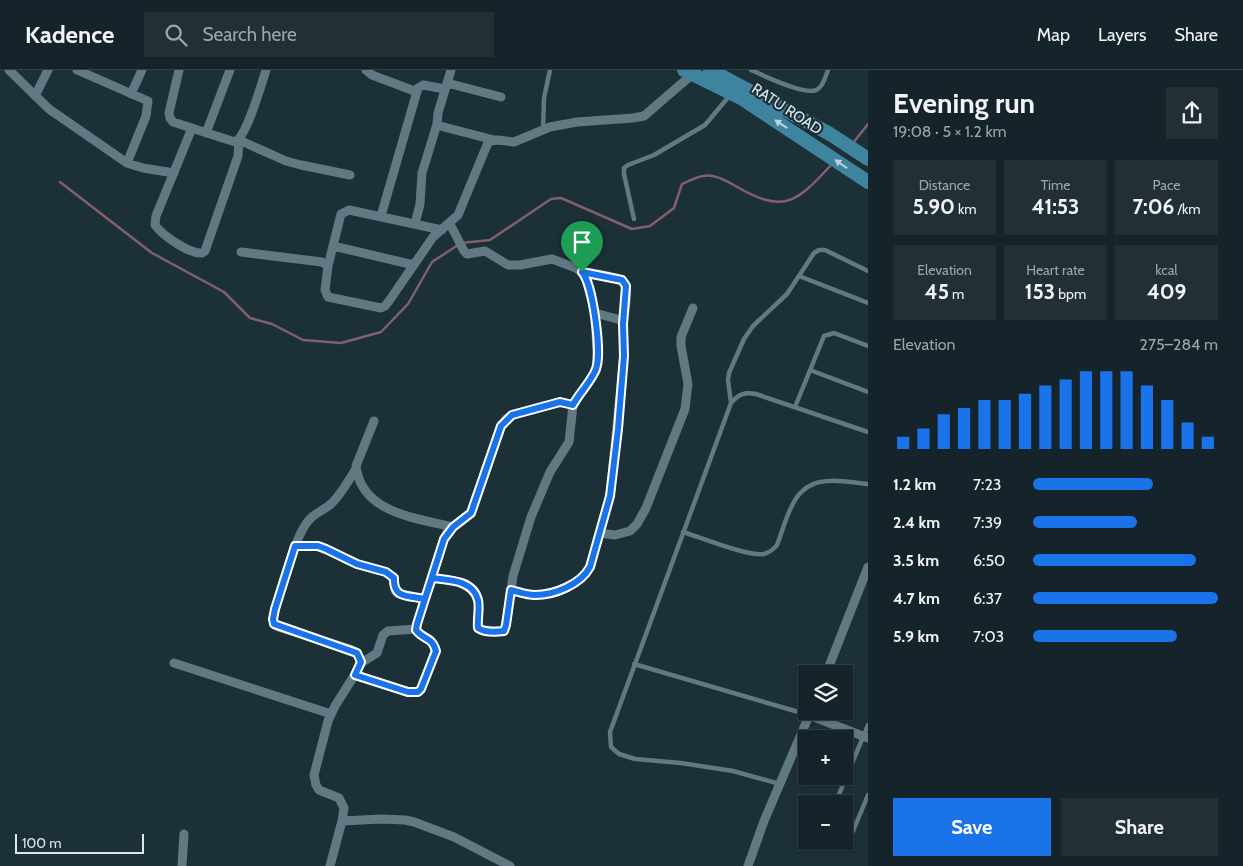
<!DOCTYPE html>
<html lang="en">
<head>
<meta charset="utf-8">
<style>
  :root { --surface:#15242a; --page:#223036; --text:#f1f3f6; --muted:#9da4a8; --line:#344147; --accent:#1a73e8 }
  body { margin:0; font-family:Cabin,sans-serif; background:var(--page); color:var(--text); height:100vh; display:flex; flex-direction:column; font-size:19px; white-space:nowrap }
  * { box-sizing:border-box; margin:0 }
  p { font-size:16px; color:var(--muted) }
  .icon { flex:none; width:28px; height:28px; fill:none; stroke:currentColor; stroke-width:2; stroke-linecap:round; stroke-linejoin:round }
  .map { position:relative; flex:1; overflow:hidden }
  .drawer { display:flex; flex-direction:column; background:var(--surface); width:375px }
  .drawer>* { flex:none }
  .fabs { position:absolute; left:798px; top:595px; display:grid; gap:10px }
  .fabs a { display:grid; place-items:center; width:55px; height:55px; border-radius:0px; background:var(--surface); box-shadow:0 1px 4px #0004,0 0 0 1px var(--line); font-size:25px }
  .scale { position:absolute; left:15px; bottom:12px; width:129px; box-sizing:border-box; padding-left:5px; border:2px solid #dbe7ed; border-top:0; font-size:14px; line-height:18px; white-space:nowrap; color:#dbe7ed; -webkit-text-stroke:4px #1c3038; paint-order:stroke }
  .pin { position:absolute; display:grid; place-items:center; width:42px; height:42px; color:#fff; margin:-51px -21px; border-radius:50% 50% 50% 0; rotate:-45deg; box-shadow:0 0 5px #0007 }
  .pin .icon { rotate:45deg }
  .round { display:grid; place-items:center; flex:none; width:52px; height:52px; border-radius:0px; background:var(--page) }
  .head { display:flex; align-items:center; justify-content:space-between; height:85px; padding:0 25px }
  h1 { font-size:28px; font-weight:700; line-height:38px }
  .metrics { display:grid; grid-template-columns:repeat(3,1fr); gap:8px; height:85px; padding:5px 25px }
  .metrics div { display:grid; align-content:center; border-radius:0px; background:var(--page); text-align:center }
  .metrics b { font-size:21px; font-weight:700 }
  .metrics small { font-size:14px; font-weight:400 }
  .metrics p { font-size:14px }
  .chart { height:140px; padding:10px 25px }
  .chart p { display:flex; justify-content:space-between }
  .chart svg { width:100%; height:90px; margin-top:5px; stroke:var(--accent); stroke-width:6 }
  .cta { display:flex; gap:10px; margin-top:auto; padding:10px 25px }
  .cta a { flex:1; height:58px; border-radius:0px; background:var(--accent); color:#fff; font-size:20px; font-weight:700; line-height:58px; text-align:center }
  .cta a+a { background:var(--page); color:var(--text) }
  ul { padding:0 25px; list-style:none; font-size:16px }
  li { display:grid; grid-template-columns:80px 60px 1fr; align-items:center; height:38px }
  li i { height:12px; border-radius:6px; background:var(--accent) }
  header { display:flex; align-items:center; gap:30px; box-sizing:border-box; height:70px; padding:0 25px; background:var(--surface); border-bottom:1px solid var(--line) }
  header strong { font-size:24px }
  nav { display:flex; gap:28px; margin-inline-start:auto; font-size:18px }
  .search { width:350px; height:45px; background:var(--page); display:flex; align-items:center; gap:12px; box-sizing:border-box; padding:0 18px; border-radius:0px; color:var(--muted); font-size:19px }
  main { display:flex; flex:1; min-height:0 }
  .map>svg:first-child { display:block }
</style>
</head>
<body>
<header>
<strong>Kadence</strong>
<div class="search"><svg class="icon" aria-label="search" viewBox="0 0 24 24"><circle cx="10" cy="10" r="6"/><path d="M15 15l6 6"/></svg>Search here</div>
<nav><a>Map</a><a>Layers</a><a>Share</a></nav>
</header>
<main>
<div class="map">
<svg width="868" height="796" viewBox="0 0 868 796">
  <rect width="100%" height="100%" fill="#1c3038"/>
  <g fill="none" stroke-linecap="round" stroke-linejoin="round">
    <path stroke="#835f6d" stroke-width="2.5" d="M853,73l15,-19
      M60,112l92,71 72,39 26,26 22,6 31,16 38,3 40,-11 27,-28 24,-42 29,-19 29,-3 61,-41 10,-1 71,31 18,-3 24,-18 8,-24c7,-3 14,-7 21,-8 9,-2 22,4 29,8 52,31 63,20 101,-21"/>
    <path stroke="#627882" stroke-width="4.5" d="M751,0c12,5 59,29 68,18 5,-4 7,-13 9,-18
      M543,60l1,-32 6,-28
      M634,149l-10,-45v-6l4,-3 26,-10 51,-30 26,-31
      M799,206l69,27
      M810,300l58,22
      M731,333l-3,-23 1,-7 15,-34 9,-13 34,-32 27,-41 5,-3h6l43,21
      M795,337l29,-71 10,-3 34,13
      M683,462c17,5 66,25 81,22 6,-2 10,-5 13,-9 11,-28 15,-63 52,-64 13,-1 26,2 39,3
      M634,594l175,51
      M780,714l-47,-13 -52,-8 -46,-4 -16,-5 -8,-7 -1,-15 121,-329c8,-9 13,-11 25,-9l112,38
      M835,734l33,-79
      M817,776l3,-5
      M846,778l22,-53"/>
    <path stroke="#627882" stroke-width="9" d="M9,0l40,39 78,54 16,5 31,5
      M77,0l71,31 -2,15 -19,47
      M179,0l-10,43 1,5 3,4 62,20c12,-6 26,-57 31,-72
      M366,0l6,5 45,17
      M451,0l-13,43 -1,11 3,2 54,14
      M447,13l54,14
      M131,24l11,-24
      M35,26l13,-26
      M192,58l-36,88 -1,9c7,10 34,29 47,28l3,-2 33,-95 1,-16 47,21 15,4 49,10
      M206,63l24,-63
      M381,146l37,-128 5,-3 22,4
      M415,154l5,-20 2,-31 15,-49
      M450,154l14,27 3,3 18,-3 23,14h12l32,-6 24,9 9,7 10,38 26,7 2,4 1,31 -14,141 -20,71c-9,17 -36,28 -55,28 -8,0 -16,-3 -24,-5
      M333,176l81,19
      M241,182l81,10 6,4 -3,24 3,7 53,11 4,-2 4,-5 44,-64 25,-22 29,-70 3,-4 8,-1 16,2 36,-15 27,-5 56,-4 11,-2 51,-44
      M328,196l13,-52 8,-4 93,20
      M582,202c9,1 36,4 42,10 6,6 0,33 -1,42
      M374,351l-18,45c5,47 60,52 97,61
      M600,463l15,2 15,-4 7,-7 9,-16 39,-99 3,-25 -7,-38v-9l12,-29
      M295,476h23l8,3 31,15 29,8 8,6 1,12 2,3 28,6
      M432,508c17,2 41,2 46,22 2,9 -1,19 0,28l3,2 23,1 2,-6 7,-49 18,-59 19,-45 19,-30 4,-37 23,-34 1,-17 -2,-41
      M174,593l157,51
      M361,593l16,-10 6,-18 5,-4 28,-2
      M826,604l42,-107
      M355,605l53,17h10l3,-3 14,-38c-2,-15 -12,-11 -19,-22l1,-5 27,-85 3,-7 6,-5 18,-14 30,-87 5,-7 6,-4 49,-13 12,3
      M809,645l59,23
      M342,751l39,-2 24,1 9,2 40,15 56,29
      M182,796l2,-32
      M330,796l12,-45 2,-13 -5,-10 -20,-8 -3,-5 -2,-10 14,-54 7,-15 24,-38 2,-5 -4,-10 -7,-4 -72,-22 -4,-3 -1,-5c5,-22 22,-84 36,-99 6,-7 15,-10 22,-16 10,-9 17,-23 25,-35
      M748,796l16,-45 47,-110"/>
    <path stroke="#3f849e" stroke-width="14" d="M684,0l57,28 127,84
      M710,0l120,64 38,25"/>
  </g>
  <defs><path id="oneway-solid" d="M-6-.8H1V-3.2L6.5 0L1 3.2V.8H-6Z" transform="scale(1.25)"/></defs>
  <g fill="#bcd3dd">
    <use href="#oneway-solid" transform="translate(781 54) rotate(-147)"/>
    <use href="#oneway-solid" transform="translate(841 94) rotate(-145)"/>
  </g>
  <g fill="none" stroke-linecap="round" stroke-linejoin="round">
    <defs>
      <path id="route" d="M582,202c11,12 20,81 14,97 -5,13 -17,24 -23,36l-13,-3 -48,13 -11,11 -30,87 -18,14 -9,12 -27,85 -1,6c7,10 16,6 20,21l-15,38 -3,3h-10l-53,-17 6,-13 -4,-9 -83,-29 -1,-5 2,-10 20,-63h23l8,3 31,15 29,8 8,6c-1,21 14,17 31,21l7,-21c17,2 41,2 46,22 2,8 -1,19 0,28 6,4 18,4 26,3l2,-6 5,-35c8,2 16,5 24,5 20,0 46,-11 55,-28l20,-71 8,-67 6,-73 -1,-32 3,-38 -4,-6 -40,-8"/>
    </defs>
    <use href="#route" stroke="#fff" stroke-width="10"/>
    <use href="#route" stroke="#1a73e8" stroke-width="6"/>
  </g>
  <g text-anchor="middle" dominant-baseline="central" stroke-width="4.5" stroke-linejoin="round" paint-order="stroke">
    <g font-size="15" fill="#dbe7ed" stroke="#1c3038">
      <text transform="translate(787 39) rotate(33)">RATU ROAD</text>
    </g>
  </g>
</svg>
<div class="fabs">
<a><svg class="icon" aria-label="layers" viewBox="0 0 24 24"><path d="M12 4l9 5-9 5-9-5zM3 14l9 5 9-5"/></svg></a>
<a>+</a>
<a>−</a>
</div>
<div class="scale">100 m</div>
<div class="pin" style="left:582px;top:202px;background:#1e9e55"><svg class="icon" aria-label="arrive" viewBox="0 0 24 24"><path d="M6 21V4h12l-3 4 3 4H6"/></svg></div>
</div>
<section class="drawer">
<div class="head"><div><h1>Evening run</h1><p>19:08 · 5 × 1.2 km</p></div><a class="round"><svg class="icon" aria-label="share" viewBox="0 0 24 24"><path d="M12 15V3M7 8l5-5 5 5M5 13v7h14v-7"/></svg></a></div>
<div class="metrics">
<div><p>Distance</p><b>5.90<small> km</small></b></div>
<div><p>Time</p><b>41:53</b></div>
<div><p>Pace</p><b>7:06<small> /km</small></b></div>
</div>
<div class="metrics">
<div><p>Elevation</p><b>45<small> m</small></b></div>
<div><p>Heart rate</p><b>153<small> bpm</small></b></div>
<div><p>kcal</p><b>409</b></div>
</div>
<div class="chart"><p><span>Elevation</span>275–284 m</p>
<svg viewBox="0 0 160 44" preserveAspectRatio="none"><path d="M5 44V38M15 44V34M25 44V27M35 44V24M45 44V20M55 44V20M65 44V17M75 44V13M85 44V10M95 44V6M105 44V6M115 44V6M125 44V13M135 44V20M145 44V31M155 44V38"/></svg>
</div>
<ul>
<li><b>1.2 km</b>7:23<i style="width:65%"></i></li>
<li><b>2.4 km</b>7:39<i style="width:56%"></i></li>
<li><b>3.5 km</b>6:50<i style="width:88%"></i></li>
<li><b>4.7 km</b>6:37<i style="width:100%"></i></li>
<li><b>5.9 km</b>7:03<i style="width:78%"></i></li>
</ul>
<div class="cta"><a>Save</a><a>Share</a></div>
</section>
</main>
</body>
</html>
